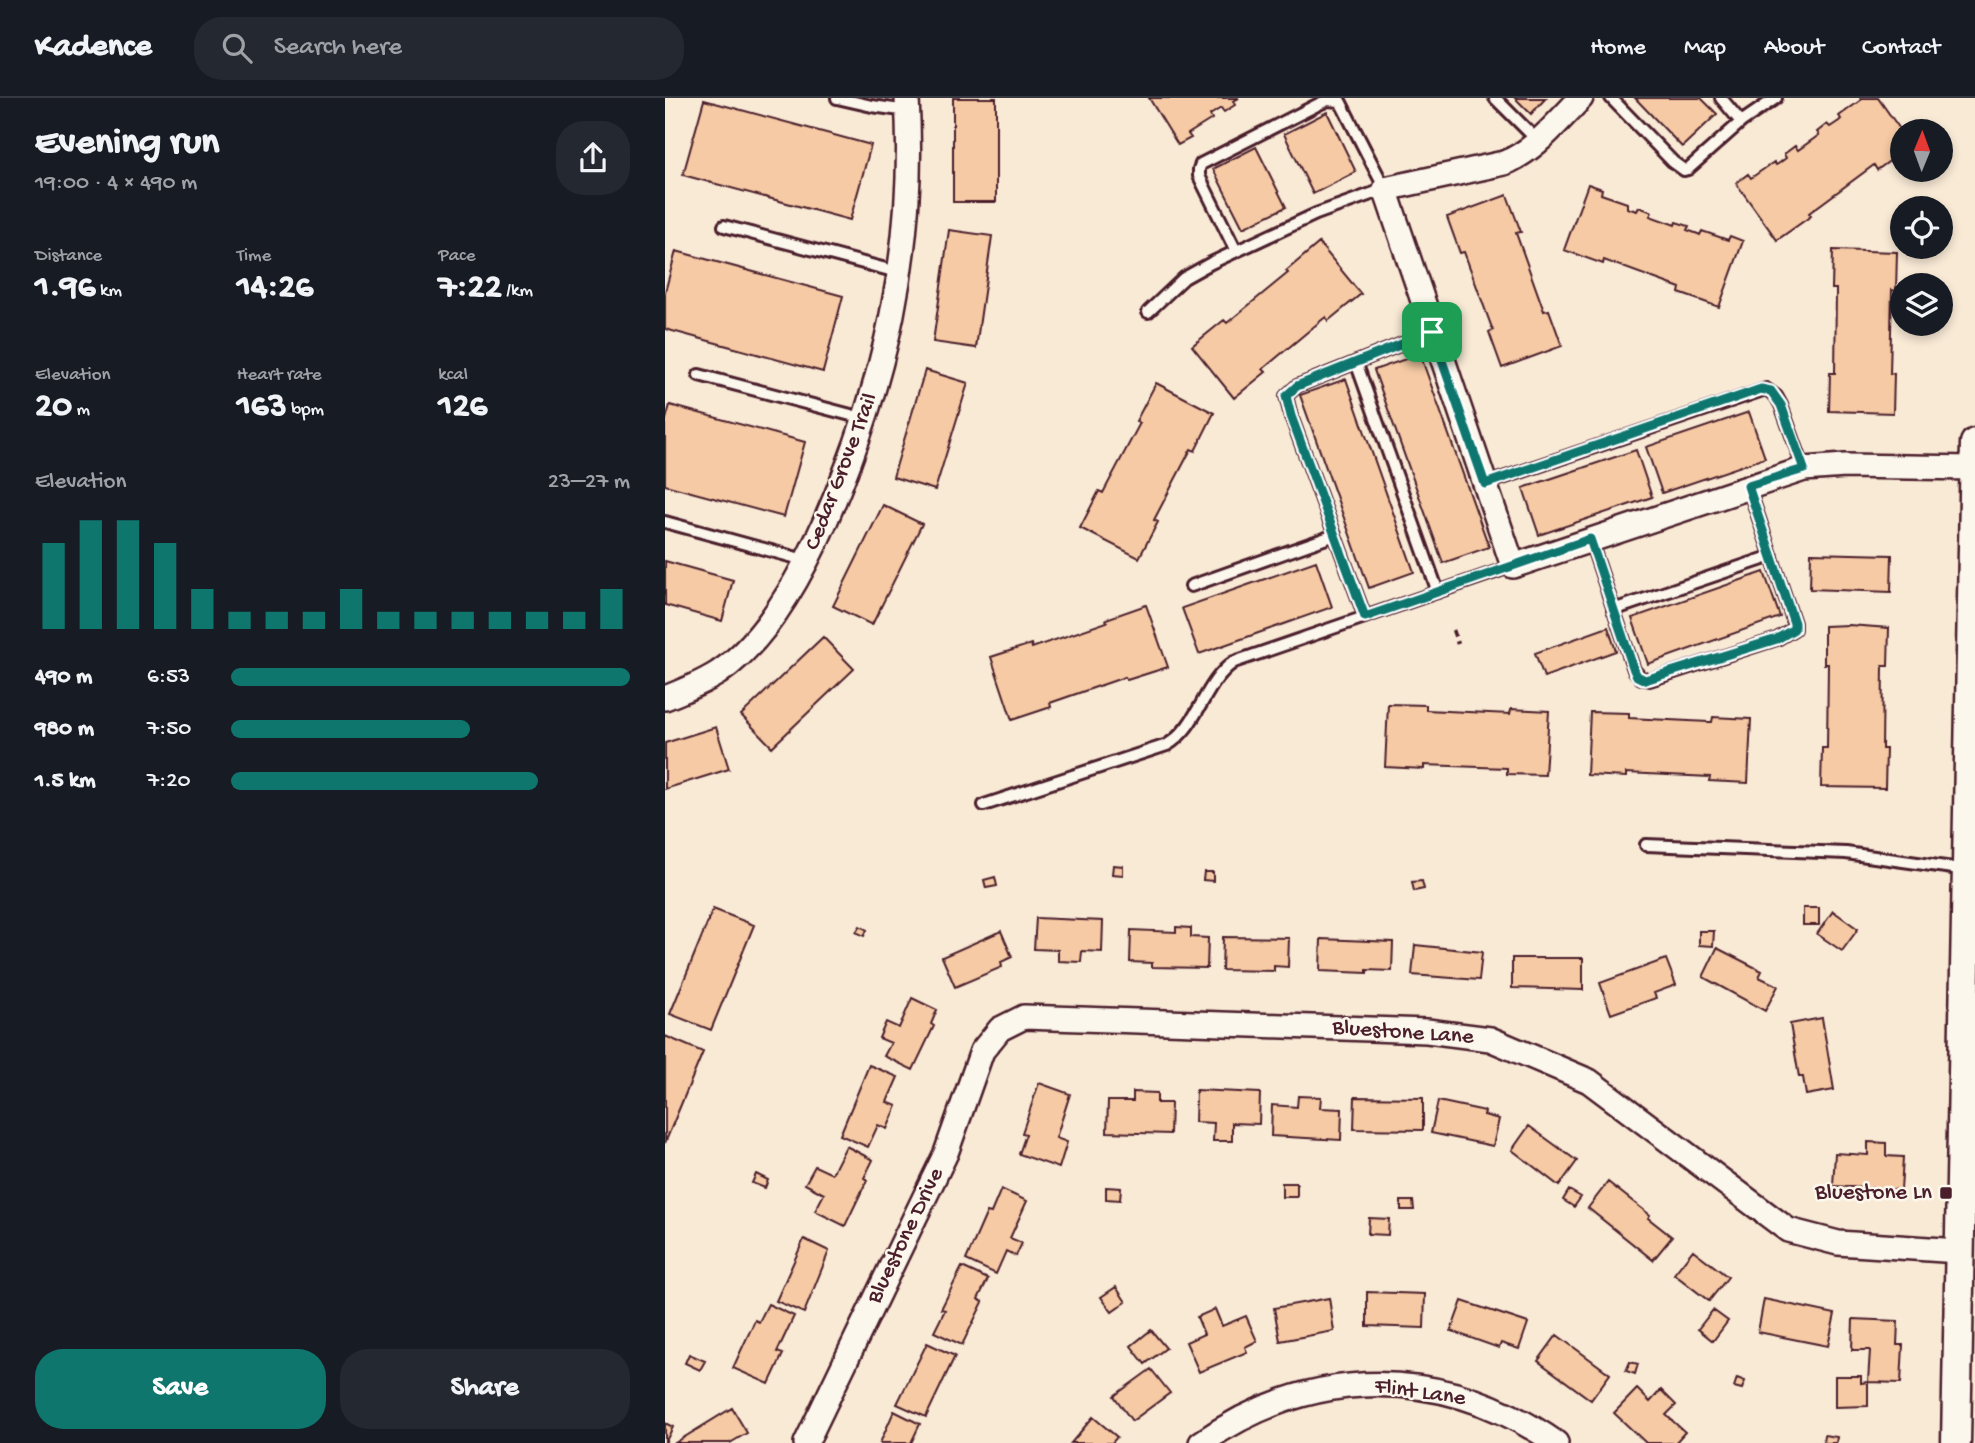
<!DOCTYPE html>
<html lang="en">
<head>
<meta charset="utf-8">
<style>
  :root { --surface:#171b24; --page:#242831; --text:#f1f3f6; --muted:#9ea1a6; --line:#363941; --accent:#0f766e }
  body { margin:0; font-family:"Gochi Hand",sans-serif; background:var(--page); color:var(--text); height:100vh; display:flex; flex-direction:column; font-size:26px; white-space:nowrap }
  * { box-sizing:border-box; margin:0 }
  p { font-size:23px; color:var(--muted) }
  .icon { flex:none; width:38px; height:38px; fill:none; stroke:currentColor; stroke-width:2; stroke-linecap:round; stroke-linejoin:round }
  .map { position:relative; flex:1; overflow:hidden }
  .drawer { display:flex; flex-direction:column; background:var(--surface); width:665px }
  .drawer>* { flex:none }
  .needle { width:46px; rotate:1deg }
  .controls { position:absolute; left:1225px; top:21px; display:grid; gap:14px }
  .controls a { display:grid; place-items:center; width:63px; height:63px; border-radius:50%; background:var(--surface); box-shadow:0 4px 10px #0003; font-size:35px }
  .pin { position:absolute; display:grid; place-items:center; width:60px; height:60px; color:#fff; margin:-30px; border-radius:14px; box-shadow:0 4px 10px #0006 }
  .round { display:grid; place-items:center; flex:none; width:74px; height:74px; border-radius:28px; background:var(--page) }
  .head { display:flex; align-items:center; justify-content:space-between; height:119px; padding:0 35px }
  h1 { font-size:38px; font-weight:700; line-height:52px }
  .metrics { display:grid; grid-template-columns:repeat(3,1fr); gap:10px; height:119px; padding:7px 35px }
  .metrics div { display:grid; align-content:center }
  .metrics b { font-size:35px; font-weight:700 }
  .metrics small { font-size:19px; font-weight:400 }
  .metrics p { font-size:19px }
  .chart { height:196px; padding:14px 35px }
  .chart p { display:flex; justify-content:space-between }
  .chart svg { width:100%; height:126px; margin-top:7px; stroke:var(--accent); stroke-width:6 }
  .action { display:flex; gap:14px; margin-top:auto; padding:14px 35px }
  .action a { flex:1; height:80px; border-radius:28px; background:var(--accent); color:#fff; font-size:28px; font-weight:700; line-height:80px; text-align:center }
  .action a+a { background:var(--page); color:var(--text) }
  ul { padding:0 35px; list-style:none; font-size:23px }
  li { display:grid; grid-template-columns:112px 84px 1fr; align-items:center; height:52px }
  li i { height:18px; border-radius:9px; background:var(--accent) }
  header { display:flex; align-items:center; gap:42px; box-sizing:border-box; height:98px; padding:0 35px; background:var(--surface); border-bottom:2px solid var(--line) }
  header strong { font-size:33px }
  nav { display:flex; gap:38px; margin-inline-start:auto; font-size:24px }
  .search { width:490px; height:63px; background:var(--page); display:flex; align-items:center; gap:18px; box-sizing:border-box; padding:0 24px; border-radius:28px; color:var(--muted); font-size:26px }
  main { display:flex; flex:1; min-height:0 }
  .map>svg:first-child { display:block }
</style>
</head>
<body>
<header>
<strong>Kadence</strong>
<div class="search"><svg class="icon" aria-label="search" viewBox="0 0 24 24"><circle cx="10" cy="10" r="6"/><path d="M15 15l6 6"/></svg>Search here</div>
<nav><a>Home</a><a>Map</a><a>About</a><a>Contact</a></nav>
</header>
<main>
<section class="drawer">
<div class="head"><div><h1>Evening run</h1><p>19:00 · 4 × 490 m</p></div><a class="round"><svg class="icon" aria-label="share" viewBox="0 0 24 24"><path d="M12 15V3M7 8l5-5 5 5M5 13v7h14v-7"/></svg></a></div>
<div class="metrics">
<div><p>Distance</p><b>1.96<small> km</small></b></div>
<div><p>Time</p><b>14:26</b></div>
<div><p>Pace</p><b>7:22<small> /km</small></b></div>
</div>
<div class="metrics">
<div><p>Elevation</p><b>20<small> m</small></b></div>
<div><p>Heart rate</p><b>163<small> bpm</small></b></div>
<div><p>kcal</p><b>126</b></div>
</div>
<div class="chart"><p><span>Elevation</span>23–27 m</p>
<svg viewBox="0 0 160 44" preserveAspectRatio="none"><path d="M5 44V14M15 44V6M25 44V6M35 44V14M45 44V30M55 44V38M65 44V38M75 44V38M85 44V30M95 44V38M105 44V38M115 44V38M125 44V38M135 44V38M145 44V38M155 44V30"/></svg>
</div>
<ul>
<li><b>490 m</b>6:53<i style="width:100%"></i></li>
<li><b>980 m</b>7:50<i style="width:60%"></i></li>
<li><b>1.5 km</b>7:20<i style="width:77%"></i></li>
</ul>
<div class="action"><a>Save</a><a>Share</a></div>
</section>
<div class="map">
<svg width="1310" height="1345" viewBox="0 0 1310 1345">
  <rect width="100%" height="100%" fill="#f9ead6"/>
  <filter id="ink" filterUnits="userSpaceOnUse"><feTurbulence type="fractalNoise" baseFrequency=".0143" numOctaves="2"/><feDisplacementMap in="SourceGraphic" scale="14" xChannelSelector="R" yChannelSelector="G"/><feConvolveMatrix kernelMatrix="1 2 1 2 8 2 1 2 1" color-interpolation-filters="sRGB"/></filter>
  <g filter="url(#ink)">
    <path fill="#f5caa4" stroke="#4a1f2b" stroke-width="2" d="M288,0h43v104h-43z
      M484,0h90l-6,3 2,4 -11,7 -3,-4 -11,7 2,4 -24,15 3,4 -13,7z
      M850,0h31l-15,16z
      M970,0h66l16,16 -35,33z
      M1195,0h18l24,34v20l-25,18 -3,-5 -65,48 2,3 -34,24 -41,-57 12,-9 3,4 23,-16 2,3 2,-1 8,-6 -2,-4 11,-8 3,4 21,-15 -2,-3 10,-8 3,3 9,-6 2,-2 -2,-3 22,-16z
      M39,2l167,45 -21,75 -167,-45z
      M662,14l29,60 -43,22 -29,-60z
      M591,49l30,60 -43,21 -30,-59z
      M923,86l14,5 -1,5 26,9v5l10,3 2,-4 13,5 -2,4 25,9 1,-3 13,4 -2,4 11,4 2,1 2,-4 26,9 2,-4 13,5 -24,66 -40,-14 1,-5 -76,-28 -1,4 -39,-14z
      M842,97l14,37 -5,1 28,78 5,-1 13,36 -60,22 -13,-36 4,-2 -1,-2 -28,-76 -4,1 -13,-36z
      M284,132l43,6 -16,112 -43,-6z
      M654,145l42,51 -33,27 -2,-4 -3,2 -60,50 3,3 -32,26 -42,-52 32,-26 3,3 61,-50 -2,-2z
      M1168,152l64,2 -1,39 -4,-1 -2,84 4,-1 -1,40 -64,-2 1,-38h5l1,-80v-4h-4z
      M11,153l167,45 -20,76 -158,-43v-37z
      M755,256l69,193 -46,16 -69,-193z
      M260,272l43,13 -33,107 -42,-13z
      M681,281l68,193 -45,16 -69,-193z
      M491,285l58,30 -19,38 -4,-2 -1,2 -35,67 -1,2 4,2 -19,36 -59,-30 19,-37 4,2 37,-70 -4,-2z
      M5,307l135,37 -21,75 -119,-32v-62z
      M1084,314l16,46 -103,35 -16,-46z
      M971,352l16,47 -113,38 -16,-47z
      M218,407l39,19 -50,101 -39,-19z
      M1146,455l81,2 -1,37 -81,-3z
      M0,463l68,19 -11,41 -57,-16z
      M651,463l16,46 -133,47 -17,-46z
      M1099,474l16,45 -132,47 -16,-46z
      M481,507l22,62 -41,13 -2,-3 -75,26 1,4 -39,13 -21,-63 40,-13 1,4 75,-26 -1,-3z
      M1184,527l40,3 -1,38h-5l-1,83h4l-1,39 -64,-1 1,-39h5l1,-84h-4v-38z
      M943,529l8,24 -72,26 -9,-24z
      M158,539l31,32 -82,78 -31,-32z
      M723,606l38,1v5l84,4 1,-5 38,2 -4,64 -38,-1v-6l-83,-3v4l-39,-2z
      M925,614l39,1v5l80,4h3l1,-5 38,2 -3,64 -39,-2 1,-4 -84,-4v4l-39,-2z
      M51,629l13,42 -64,20v-46z
      M448,767l10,1v9l-11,-1z
      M539,774h9v9l-10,-1z
      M330,779l2,9 -11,2 -2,-8z
      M757,783l2,8 -10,2 -2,-9z
      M1138,810h16v17h-16z
      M48,811l41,16 -43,105 -41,-16z
      M1168,813l25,18 -16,22 -25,-17z
      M371,820l67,3 -1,31 -20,-1 -1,11 -23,-1v-11l-24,-1z
      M195,828l7,4 -3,6 -8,-4z
      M511,829l15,1v9l17,1 -1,30 -55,-1v-4l-22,-1 1,-32 45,2z
      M336,833l11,26 -11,5 1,5 -47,20 -13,-30z
      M1034,833h15l-1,15 -14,-1z
      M558,839l66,1 -1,29 -14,-1v5l-52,-1z
      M656,841l72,3 -1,29 -25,-1v3l-47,-2z
      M750,847l67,7 -3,28 -67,-5z
      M1052,850l45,23 -3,6 19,9 -13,25 -62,-34z
      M847,860h71v32l-71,-2z
      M1001,861l10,26 -22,8 2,5 -45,16 -11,-31z
      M247,900l25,12 -6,14 3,2 -21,44 -29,-14 7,-13 -12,-5 7,-16 13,6z
      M1157,920l12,72 -28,5 -3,-18h-4l-9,-53z
      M0,938l38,16 -38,91z
      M204,967l29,12 -11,25 10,4 -10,23 -9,-4 -10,22 -28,-12z
      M374,985l31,11 -14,44 11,4 -8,26 -40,-14 7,-20 -4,-1z
      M531,992l64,3 -1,31 -27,-1v18h-19l1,-18 -19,-1z
      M468,994l24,1v10h14l-1,31 -63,-2 1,-31h25z
      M633,998l23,1 -1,11 22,1 -1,31 -70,-4 1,-31 25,2z
      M690,999l68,1v32l-69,-1z
      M773,1003l47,10 -1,4 15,4 -6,27 -62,-13z
      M864,1028l48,35 -18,25 -47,-36z
      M1203,1044l18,1v13l17,1 -2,33 -68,-4 2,-33 33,2z
      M181,1048l27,14 -9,18 3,2 -22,46 -30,-15 9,-17 -19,-10 10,-18 17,8z
      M91,1076l12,6 -3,8 -13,-5z
      M943,1084l42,33 -2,3 24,19 -19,23 -65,-52z
      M617,1085h15v14h-15z
      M441,1089l15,1 -1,12 -14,-1z
      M336,1091l26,12 -17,37 12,5 -6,13 -10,-5 -10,23 -30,-14 21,-48 4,1z
      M904,1092l12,7 -7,10 -11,-7z
      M736,1103h12l1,9h-13z
      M704,1120l20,1 -1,16 -20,-1z
      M139,1141l25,12 -25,62 -28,-12z
      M1028,1152l35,27 -19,24 -35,-27z
      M297,1169l26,12 -10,20 5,3 -21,43 -28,-13 11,-22 -4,-1z
      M451,1189l10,15 -14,10 -11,-15z
      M702,1194l58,2 -1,34 -57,-2z
      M664,1200l5,33 -54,10 -6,-33z
      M1099,1201l71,15 -7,32 -70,-14z
      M797,1203l66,22 -9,26 -18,-6 -2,5 -48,-17z
      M103,1206l26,12 -17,36 6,2 -14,30 -36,-16 22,-48 4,2z
      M550,1211l7,17 24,-10 11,25 -12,6 2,5 -48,20 -13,-30 18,-8 -7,-17z
      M1048,1212l15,11 -15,20 -15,-12z
      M1188,1221l45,2 -1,24h6l-2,38 -33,-1 2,-32h-18z
      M486,1232l15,18 -21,16 -14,-18z
      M892,1237l53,39 -19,26 -53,-39z
      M262,1245l28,13 -29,61 -29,-13z
      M24,1256l16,7 -5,9 -15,-7z
      M965,1264l8,2 -3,10 -9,-3z
      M486,1271l19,24 -38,28 -18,-25z
      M1170,1278h26v7l7,-1v24l-33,1z
      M1072,1280l8,3 -3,8 -8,-2z
      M972,1291l13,13 11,-12 15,15 -10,10 19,17 -10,11h-29l-32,-30z
      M67,1310l15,25 -17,10h-55z
      M229,1313l26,13 -9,19h-31z
      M428,1319l24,20 -5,6h-41z
      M0,1325l8,4 -8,16z
      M1159,1337l13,2 -1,6h-13z"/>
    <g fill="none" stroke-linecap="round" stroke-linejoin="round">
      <defs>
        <path id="service" d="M172,0l35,8 36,5
          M830,0l43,43
          M946,0l62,64 11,8 4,-1 53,-47 35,-24
          M1056,0l20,24
          M59,128l177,47
          M483,214l36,-34 27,-15 105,-49 69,-25 -45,-88 -12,-1 -9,4 -118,60 -2,5v7l37,75
          M691,264l82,230
          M34,277l167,44
          M820,386l281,-95 10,7 5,9 23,64
          M0,424l143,39
          M925,441l44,131 7,8 9,2 127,-41 17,-10v-6l-46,-137
          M526,488l144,-51
          M948,512l159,-54
          M700,519l-74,-201 -5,-20 11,-10 135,-54
          M319,707l183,-60c32,-19 37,-63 67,-83l279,-96
          M981,747l200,8 121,17"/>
        <path id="minor" d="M916,0c-23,23 -46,53 -77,65l-119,26 128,377 291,-97 41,-3 129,2
          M0,600c18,-7 37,-15 53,-25 48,-32 84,-99 107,-151 60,-138 91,-272 82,-424
          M141,1345l140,-290 36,-102 18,-22 24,-12 403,14 63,8 99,42 199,149 50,13 121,8
          M536,1345c112,-78 243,-78 355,0"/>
        <path id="tertiary" d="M1291,1345l19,-1000"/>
      </defs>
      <use href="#service" stroke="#4a1f2b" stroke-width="16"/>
      <use href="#minor" stroke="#4a1f2b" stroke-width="28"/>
      <use href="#tertiary" stroke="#4a1f2b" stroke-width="33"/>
      <path stroke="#4a1f2b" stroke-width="4.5" stroke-dasharray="7 5" stroke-linecap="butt" d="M788,532l5,14"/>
      <use href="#service" stroke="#fbf7ec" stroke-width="10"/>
      <use href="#minor" stroke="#fbf7ec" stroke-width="23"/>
      <use href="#tertiary" stroke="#fbf7ec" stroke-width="28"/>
    </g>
  </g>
  <g fill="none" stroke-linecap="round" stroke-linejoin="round" filter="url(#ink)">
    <defs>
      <path id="route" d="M767,234l53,152 276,-95 10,2 10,14 23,64 -56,17 46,137v6l-17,10 -132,41 -8,-4 -3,-6 -44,-131 -225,78 -74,-201 -5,-20 11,-10z"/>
    </defs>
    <use href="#route" stroke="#fff" stroke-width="14"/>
    <use href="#route" stroke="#0f766e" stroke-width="9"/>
  </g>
  <rect fill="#4a1f2b" stroke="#fbf7ec" stroke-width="2.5" x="1274" y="1088" width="14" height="14" rx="3.5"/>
  <g text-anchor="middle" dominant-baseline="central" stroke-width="5" stroke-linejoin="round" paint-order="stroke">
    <g font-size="23" fill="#4a1f2b" stroke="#fbf7ec">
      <text transform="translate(177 374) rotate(-69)">Cedar Grove Trail</text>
      <text transform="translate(738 935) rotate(4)">Bluestone Lane</text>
      <text transform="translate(241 1138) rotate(-64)">Bluestone Drive</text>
      <text transform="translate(755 1295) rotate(8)">Flint Lane</text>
    </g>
    <g font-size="23" fill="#4a1f2b" stroke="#fbf7ec" text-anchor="end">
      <text x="1267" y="1095">Bluestone Ln</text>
    </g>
  </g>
</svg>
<div class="controls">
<a><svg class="needle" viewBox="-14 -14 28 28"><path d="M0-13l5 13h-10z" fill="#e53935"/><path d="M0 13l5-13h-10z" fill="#9ea1a6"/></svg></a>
<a><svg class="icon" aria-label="locate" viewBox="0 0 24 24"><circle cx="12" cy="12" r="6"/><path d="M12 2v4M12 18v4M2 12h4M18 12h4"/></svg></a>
<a><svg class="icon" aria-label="layers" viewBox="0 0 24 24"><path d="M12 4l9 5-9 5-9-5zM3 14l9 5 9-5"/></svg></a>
</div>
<div class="pin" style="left:767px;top:234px;background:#1e9e55"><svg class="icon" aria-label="arrive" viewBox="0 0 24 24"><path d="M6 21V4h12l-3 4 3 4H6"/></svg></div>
</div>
</main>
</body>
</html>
